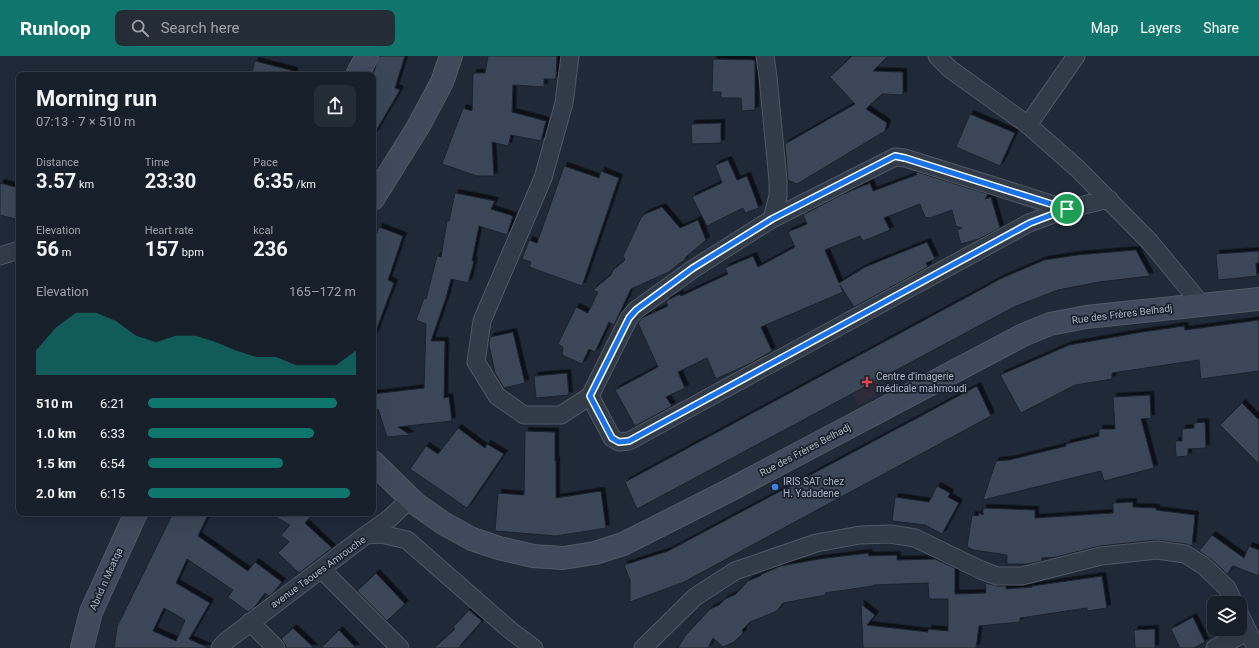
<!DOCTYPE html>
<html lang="en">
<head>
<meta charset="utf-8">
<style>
  :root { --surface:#171f2a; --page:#242c36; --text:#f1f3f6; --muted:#9ea2a8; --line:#363d47; --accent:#0f766e }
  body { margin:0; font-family:Roboto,sans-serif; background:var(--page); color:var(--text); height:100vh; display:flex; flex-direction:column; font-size:15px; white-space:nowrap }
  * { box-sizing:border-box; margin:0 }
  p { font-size:13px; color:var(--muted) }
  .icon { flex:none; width:22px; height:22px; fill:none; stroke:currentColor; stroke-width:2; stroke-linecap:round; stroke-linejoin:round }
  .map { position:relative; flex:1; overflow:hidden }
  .drawer { position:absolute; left:16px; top:16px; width:360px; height:444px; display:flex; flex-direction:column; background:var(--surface); border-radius:8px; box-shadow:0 4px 16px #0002,0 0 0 1px var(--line) }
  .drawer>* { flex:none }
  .tools { position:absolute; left:1207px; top:540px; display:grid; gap:8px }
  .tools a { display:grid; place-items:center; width:40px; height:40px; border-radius:8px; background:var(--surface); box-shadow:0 4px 16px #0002,0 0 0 1px var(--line); font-size:20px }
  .pin { position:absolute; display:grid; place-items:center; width:34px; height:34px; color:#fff; margin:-17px; border:2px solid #fff; border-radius:50%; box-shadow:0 1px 4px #0007 }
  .round { display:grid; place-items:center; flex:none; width:42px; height:42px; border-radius:8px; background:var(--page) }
  .headline { display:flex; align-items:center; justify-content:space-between; height:68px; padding:0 20px }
  h1 { font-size:22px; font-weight:700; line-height:30px }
  .metrics { display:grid; grid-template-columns:repeat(3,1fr); gap:6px; height:68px; padding:4px 20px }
  .metrics div { display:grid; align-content:center }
  .metrics b { font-size:20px; font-weight:700 }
  .metrics small { font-size:11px; font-weight:400 }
  .metrics p { font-size:11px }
  .chart { height:112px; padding:8px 20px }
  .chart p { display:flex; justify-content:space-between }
  .chart svg { width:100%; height:72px; margin-top:4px; fill:var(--accent); opacity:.7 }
  ul { padding:0 20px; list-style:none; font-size:13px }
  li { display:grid; grid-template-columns:64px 48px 1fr; align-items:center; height:30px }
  li i { height:10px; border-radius:5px; background:var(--accent) }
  header { display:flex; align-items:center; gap:24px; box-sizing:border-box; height:56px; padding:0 20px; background:var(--accent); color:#fff }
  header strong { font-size:19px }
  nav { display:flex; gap:22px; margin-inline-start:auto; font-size:14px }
  .search { width:280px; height:36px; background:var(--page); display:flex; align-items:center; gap:10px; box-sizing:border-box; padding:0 14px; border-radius:8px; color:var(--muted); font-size:15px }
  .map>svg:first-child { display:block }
</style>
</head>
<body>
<header>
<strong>Runloop</strong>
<div class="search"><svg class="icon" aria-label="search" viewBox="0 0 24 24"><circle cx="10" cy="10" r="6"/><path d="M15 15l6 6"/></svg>Search here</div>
<nav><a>Map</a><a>Layers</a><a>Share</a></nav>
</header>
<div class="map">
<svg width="1259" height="592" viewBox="0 0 1259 592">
  <defs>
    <filter id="shadow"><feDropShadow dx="3.5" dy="-3.5" stdDeviation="0" flood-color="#0009"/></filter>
  </defs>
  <rect width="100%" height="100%" fill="#1f2938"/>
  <path fill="#2d2b39" d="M876,304l15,28 -33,17 -15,-28z"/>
  <path fill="#3b4758" stroke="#1a222f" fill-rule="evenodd" filter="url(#shadow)" d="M379,0h26l-10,32 5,2 -27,46v-63l3,-6h-1z
    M488,0h69l-1,23h-12v8l-31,-2 -1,27 34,9 -5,20 -30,-6 -3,11 -16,-4 2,34h-17l-35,-12 21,-56 9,3 1,-38h12z
    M852,0h36l-15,15 30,1v23l-21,-1 -16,15 21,14 -2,8 -88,53 -9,-4 -3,-36 70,-40 -25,-27z
    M713,3l42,1v50l-13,1 -1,-13h-20v-6h-9z
    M255,5l39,10v4h-32l-10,-3z
    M970,58l45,19 -15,33 -44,-19z
    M721,67v20l-29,1 -1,-20z
    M728,104l9,20 10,-4 12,32 -14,5 -2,-5 -36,18 -15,-29 30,-14 -7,-18z
    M564,110l35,12 2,-7 18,7 -37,108 -53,-19 2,-5 -9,-3 7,-19 8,3z
    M917,116l71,22 -3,5 6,-2 9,31 -21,11 -18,5 -4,-14 5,-2 -6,-2 -4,-16 -22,8 -5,-1 -5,-13 -36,14 6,12 -27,11 -3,-5 -35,14 14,33 26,-16 62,-25 8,17 -9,4 2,4 -74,40 -14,-22 3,7 -82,35 11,24 -21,12 -35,16 -9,-21 -29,14 7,16 -19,9 6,9 -37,20 -20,-36 43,-23 -20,-44 4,-5 26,-12 -2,-5 14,-7 1,2 47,-22 -3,-6 28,-12 5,11 37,-20 -7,-15 19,-8 -4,-9 38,-20 29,-12 3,8 43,-16z
    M0,127l19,5v32l-19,-5z
    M455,137l40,8 -4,8 22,7 -6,19 -28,-9 -7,35h2l-6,22 -17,-4 -5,19 -15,43h14l-1,57 5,-1 3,24 -54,6 12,8 -23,2 -9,-28h-5v-15l51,-6 2,-64 -10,-4 8,-22 2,1 11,-43 4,1 6,-36h2z
    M662,151l18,21 18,-8 8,20 -20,17 -2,4 -4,2 -11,9 -38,17 -17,36 -5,-3 -14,30 -6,-3 -7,15 -20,-9 1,-8 -5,-3 18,-37 12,6 10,-21 -5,-2 18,-15 2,-5 12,-10 -2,-4 18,-38 4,-4z
    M379,171l24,9 -15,44 6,3 -20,53h-1v-91z
    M1136,194l14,26 -51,6 -41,8 -44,17 -377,202 -12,-27 377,-204 42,-18 33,-5z
    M1259,195v12h-3l1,13 -39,4 -2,-26z
    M1259,264v51l-58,8 -2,-19 -87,13v6l-37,6 -54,28 -21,-38 69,-30 73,-13 42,-6 1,4z
    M513,276l12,51 -21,5 -9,-15 -6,-28 1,-8z
    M567,317l2,22 -33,3 -2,-22z
    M977,330l14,30 -307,166 -54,20v-22l-6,-15 44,-14z
    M1150,339l1,23 -10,1 13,49 -50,13 -3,-10 -118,29 13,-39 13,-1 57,-14v-2l33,-8v-7h16l-2,-32z
    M1242,347l17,17v44l-39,-39z
    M1205,366l1,26 -18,1v7l-12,1 -1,-16h7v-12l12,-1v-5z
    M458,372l27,20 2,-4 17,10 -37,54 -57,-39 16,-23 12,8z
    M525,375l30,1v29h1v37l45,-7 5,37 -50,8 -61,-5 3,-38 26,2z
    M937,430l13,7 -2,4 11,6 -17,31 -17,-9 -33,-4 3,-24 34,5z
    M1133,446v5l23,1v2l39,5 -3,31 -6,-2 -30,-4 -56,6 -44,11 -14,1v3l-15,3h-20v-9l-33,-5 -7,-3 5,-32 6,1 1,-3 4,2v-7l52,2v8l78,-5v-10z
    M173,457h36l-11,23 50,35 7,-9 27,20 -9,11 -4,3 -4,-3 -11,15 -6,4 -20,-15 5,-7 -46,-31 -11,24 34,20 -21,36 20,9h-95l3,-21zM164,552l21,12 -9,21 -23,-10z
    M268,457h46l-9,10 27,25 -33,25 -21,-20 11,-11 -8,-7 9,-10z
    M1212,479l32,23 5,-12 10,4v26l-26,-10 -6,8 -16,-15 -12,-8z
    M868,497l1,3 28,-1v5l38,-1 20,9v26l31,-1 -1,-10 12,3h9v3l26,-2v-1l70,-10 5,32 -20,3v-3l-67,10v4l-41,4 -3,22h-113l-2,-44 14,11 -8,10 61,7v-3l20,2v-32h-19l-1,-16 -55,2v1l-48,7 1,2 -43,8 -6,8 -27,11 -8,8 1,3 -9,9 -11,5 -10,-9 -5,10h-30l7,-12 25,-27 9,-4 6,-6 11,-5 12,-13 12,-5 2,-2 19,-8 38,-7z
    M376,517l29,31 -18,17 -30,-30z
    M469,554l13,11 -24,27h-24l21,-19 -2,-2z
    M1193,561l12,25 -11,6h-14l-9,-19z
    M293,572l21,20h-28v-3l-5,-6z
    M1155,573v19h-20l-1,-18z
    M339,574l17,18h-35z"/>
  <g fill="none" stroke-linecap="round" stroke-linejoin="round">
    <defs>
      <path id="street" d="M570,0l-6,47 -21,75 -61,143 -6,41 21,34 27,19h37l29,-19 39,-78 7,-8 57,-41 79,-50 123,-62 10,1 162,51
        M765,0l3,21 10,103v16l-6,23
        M937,0l13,13 78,56 50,44 72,73 52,63
        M1028,69l48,-69
        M0,200l19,-6
        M590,340l22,42 7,4 10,-1 400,-218 38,-14 42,-10
        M366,479l24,-17 20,-19
        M321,513l79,79
        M1240,559l16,33
        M250,566l26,26
        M220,592l5,-6 141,-107 15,-1 26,6 103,90 24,18
        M643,592l52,-51 40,-26 81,-28 44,-8 30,-1 25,4 66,32 16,6h25l79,-20 56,-6 28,4 19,12 23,22 7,15
        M1215,592l33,-16"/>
      <path id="secondary" d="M357,19l10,-19
        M373,143l45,-72 24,-45 9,-26
        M373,406l43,42 27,19 29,16 27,9 34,8 30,2 32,-5 28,-9 105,-53 295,-156 27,-11 36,-7 173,-18
        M82,592l9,-36 45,-99"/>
    </defs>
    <use href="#street" stroke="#505866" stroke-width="19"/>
    <use href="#secondary" stroke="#505866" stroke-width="24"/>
    <use href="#street" stroke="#323b48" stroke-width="17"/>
    <use href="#secondary" stroke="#404a5c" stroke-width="22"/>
  </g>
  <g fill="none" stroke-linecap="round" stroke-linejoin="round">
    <defs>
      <path id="route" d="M895,100l10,2 162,51 -37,14 -401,218 -10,1 -7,-4 -22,-42 39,-78 7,-8 57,-42 79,-49z"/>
    </defs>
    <use href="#route" stroke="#fff" stroke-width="8"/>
    <use href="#route" stroke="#1a73e8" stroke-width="5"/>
  </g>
  <path fill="#e0444e" stroke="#18202d" stroke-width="1.5" d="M865 320h4v4h4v4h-4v4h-4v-4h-4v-4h4z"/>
  <circle fill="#3f7fe0" stroke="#18202d" stroke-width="1.5" cx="775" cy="431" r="4"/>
  <g text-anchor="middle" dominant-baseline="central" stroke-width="3.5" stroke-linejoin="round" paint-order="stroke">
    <g font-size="10" fill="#adb5c5" stroke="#18202d">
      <text transform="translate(1122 258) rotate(-7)">Rue des Frères Belhadj</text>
      <text transform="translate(805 394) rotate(-28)">Rue des Frères Belhadj</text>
      <text transform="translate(318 516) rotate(-36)">avenue Taoues Amrouche</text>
      <text transform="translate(106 523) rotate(-66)">Abrid n Mɛatqa</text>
    </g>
    <g font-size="10" fill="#adb5c5" stroke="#18202d" text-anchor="start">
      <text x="876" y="320">Centre d'imagerie<tspan x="876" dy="12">médicale mahmoudi</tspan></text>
      <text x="783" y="425">IRIS SAT chez<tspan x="783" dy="12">H. Yadadene</tspan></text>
    </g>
  </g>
</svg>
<div class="tools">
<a><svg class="icon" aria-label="layers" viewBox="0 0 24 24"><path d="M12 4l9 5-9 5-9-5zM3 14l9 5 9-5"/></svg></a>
</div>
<div class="pin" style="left:1067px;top:153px;background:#1e9e55"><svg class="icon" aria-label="arrive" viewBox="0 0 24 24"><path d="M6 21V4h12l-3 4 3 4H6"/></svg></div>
<section class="drawer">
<div class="headline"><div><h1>Morning run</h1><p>07:13 · 7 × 510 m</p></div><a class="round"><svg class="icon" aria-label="share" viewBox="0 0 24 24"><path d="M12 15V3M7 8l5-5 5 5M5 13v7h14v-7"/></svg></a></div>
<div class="metrics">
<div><p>Distance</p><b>3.57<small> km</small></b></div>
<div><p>Time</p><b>23:30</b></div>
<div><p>Pace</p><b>6:35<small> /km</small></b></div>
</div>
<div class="metrics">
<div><p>Elevation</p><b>56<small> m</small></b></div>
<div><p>Heart rate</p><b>157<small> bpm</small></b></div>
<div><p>kcal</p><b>236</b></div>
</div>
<div class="chart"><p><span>Elevation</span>165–172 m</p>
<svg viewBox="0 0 160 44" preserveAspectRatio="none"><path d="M0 44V29L10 15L20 6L30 6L40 11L50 20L60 24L70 20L80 20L90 24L100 29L110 33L120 33L130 38L140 38L150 38L160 29V44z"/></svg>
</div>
<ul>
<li><b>510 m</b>6:21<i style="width:91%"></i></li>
<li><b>1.0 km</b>6:33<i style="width:80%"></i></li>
<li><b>1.5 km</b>6:54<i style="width:65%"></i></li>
<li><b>2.0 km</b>6:15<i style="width:97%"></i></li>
</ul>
</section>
</div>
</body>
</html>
